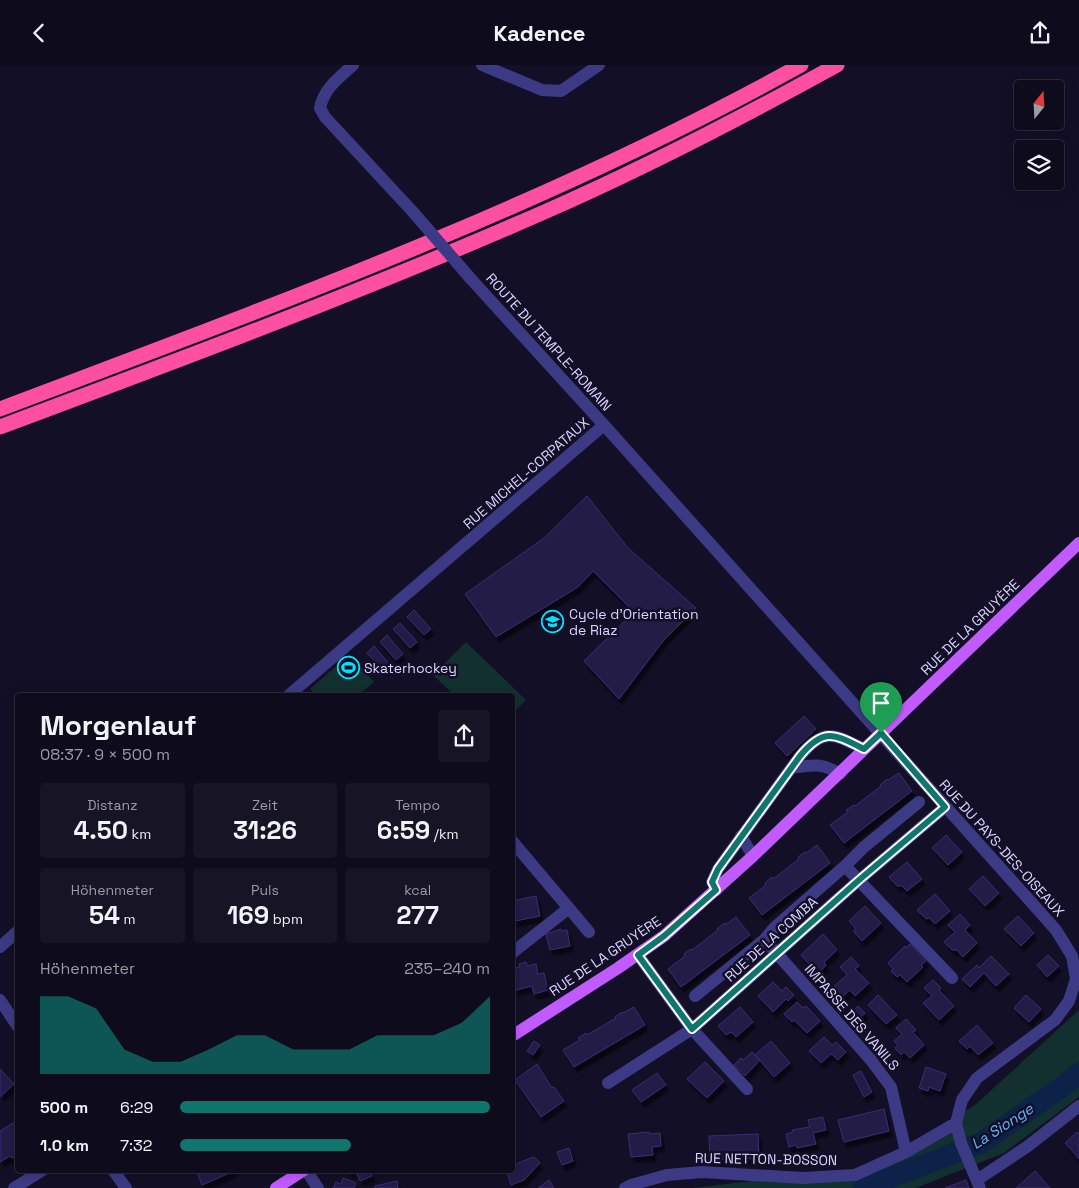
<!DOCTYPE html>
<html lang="de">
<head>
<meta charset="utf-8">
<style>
  :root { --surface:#0e0b1c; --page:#171425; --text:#f1f3f6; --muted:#9b9ba3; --line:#2e2b3b; --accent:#0f766e }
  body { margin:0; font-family:"Space Grotesk",sans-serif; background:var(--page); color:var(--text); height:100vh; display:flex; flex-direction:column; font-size:19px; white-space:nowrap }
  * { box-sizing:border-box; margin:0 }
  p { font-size:16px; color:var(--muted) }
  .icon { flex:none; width:28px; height:28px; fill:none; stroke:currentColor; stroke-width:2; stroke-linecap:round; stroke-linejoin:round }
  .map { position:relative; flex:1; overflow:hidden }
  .sheet { position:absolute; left:15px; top:628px; width:500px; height:480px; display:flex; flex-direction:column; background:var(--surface); border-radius:5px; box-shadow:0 2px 12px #0003,0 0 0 1px var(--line) }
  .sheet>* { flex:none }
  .needle { width:32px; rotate:18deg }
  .buttons { position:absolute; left:1014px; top:15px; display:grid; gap:10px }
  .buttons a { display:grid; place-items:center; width:50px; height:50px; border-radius:5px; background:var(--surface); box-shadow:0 2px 12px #0003,0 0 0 1px var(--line); font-size:25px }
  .pin { position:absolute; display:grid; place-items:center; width:42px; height:42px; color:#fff; margin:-51px -21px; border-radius:50% 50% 50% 0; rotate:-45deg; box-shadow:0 0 5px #0007 }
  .pin .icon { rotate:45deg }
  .round { display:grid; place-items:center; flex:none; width:52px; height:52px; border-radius:5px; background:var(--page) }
  .headline { display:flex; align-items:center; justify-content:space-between; height:85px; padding:0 25px }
  h1 { font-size:28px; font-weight:700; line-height:38px }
  .metrics { display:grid; grid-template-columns:repeat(3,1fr); gap:8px; height:85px; padding:5px 25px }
  .metrics div { display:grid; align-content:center; border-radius:5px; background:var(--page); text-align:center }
  .metrics b { font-size:25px; font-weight:700 }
  .metrics small { font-size:14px; font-weight:400 }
  .metrics p { font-size:14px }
  .chart { height:140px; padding:10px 25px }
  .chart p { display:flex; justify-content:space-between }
  .chart svg { width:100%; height:90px; margin-top:5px; fill:var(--accent); opacity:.7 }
  ul { padding:0 25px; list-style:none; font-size:16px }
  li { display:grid; grid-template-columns:80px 60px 1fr; align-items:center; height:38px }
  li i { height:12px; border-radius:6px; background:var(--accent) }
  header { display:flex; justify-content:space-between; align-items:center; height:65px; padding:0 25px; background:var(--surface); font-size:22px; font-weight:700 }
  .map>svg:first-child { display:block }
</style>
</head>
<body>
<header><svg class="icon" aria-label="back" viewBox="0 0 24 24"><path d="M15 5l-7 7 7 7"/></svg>Kadence<svg class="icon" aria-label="share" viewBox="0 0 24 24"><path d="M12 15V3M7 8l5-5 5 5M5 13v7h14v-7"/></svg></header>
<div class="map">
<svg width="1079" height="1123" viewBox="0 0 1079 1123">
  <defs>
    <filter id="shadow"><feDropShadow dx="3" dy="5.5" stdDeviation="1" flood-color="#0009"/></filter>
  </defs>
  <rect width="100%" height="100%" fill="#130f26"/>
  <path fill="#12302f" d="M466,577l60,58 -13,13 -1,-18h-58l-21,-20z
    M350,589l24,28 -15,13h-44l-5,-6z
    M1079,945v87l-75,56 -88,35h-223l176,-21 105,-61z"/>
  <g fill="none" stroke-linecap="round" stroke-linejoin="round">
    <path stroke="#0c2248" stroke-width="21" d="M863,1123l118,-45 81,-56 17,-14"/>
  </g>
  <path fill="#241b47" stroke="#3b2d73" filter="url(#shadow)" d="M587,431l41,52 68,60 -33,33 -44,58 -35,-38 50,-49 -41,-41 -15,16 -82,50 -31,-43 79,-56z
    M414,545l17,19 -7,6 -17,-18z
    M400,558l17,19 -7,6 -17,-19z
    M387,570l16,19 -7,6 -16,-18z
    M374,581l16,19 -7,6 -16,-18z
    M804,651l12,13 -29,27 -12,-13z
    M899,708l13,18 -68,52 -14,-18 18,-13 -2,-2 8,-5 1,1 26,-20 -1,-1 7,-6 1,1z
    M946,770l16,17 -14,13 -16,-17z
    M817,780l13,18 -68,52 -13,-17 17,-13 -1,-2 7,-6 1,2 26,-20 -1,-2 7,-5 1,1z
    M907,797l15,17 -15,12 -5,-5h-5l-8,-9z
    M983,811l16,17 -14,13 -16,-17z
    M935,829l15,17 -15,13 -6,-6 -3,1 -9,-9z
    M536,831l4,20 -25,5 -3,-20z
    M865,841l16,17 -19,18 -8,-9 1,-4 -6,-7z
    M960,849l10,11 -5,5 12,13 -14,14 -6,-7h-5l-8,-8 11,-10 -7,-7z
    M1018,851l16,17 -13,13 -17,-17z
    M736,852l14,18 -69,52 -13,-18 17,-13 -1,-2 7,-5 1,1 26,-20 -1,-1 7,-6 1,2z
    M561,864l1,2 5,-1 3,16 -20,4 -4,-16z
    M823,869l14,16 -13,12 2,3 -8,9 -17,-19z
    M910,879l16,17 -5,4 2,2 -16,15 -7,-7 -3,2 -6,-6 2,-2 -5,-6 17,-17 1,2z
    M1048,890l11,11 -12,11 -10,-12z
    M991,891l18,18 -13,12 -12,-13 -14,14 -8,-8 15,-14 2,3z
    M851,892l8,9 -4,3 14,14 -14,13 -5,-6 -7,6 -9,-10 13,-11 -7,-8z
    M526,897l1,4 9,-2 2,10 6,-1 4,17 -14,4 -2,-8 -16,4 -4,-21 8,-2 -1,-3z
    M933,915l8,8 -2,2 15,16 -15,14 -16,-17 9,-7 -8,-8z
    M773,917l9,9 4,-4 8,8 -6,6 -2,-2 -13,13 -15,-16z
    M878,930l19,20 -11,9 -18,-19z
    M1026,930l15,14 -12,13 -15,-14z
    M797,937l6,6 3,-2 14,15 -13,12 -13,-13 -2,2 -8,-8z
    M858,941l7,7 -9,9 -7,-7z
    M634,942l11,18 -71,42 -11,-17 17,-10 -2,-2 8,-5 1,2 29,-17 -1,-1 7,-5 1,1z
    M740,942l13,15 -17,15 -5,-5 -5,3 -8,-9z
    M906,954l10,11 -3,2 11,13 -14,13 -6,-6 -3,3 -6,-7 3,-3 -4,-4 8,-7 -6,-6z
    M977,960l16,18 -15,12 -8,-9 -3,3 -8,-8z
    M824,972l8,8 4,-3 10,10 -8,8 -7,-6 -10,9 -12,-12z
    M534,976l6,4 -7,10 -6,-4z
    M771,976l19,22 -16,14 -19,-22z
    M752,987l8,8 -15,16 -11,-11 7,-7 2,2z
    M705,997l19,19 -17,17 -20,-19z
    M537,999l15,24 2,-1 10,14 -23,16 -26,-37z
    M926,1002l20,7 -6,17 -11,-4 -1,4 -9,-3z
    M0,1004l14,15 -14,13z
    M861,1006l11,21 -8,5 -11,-22z
    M657,1008l9,12 -25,17 -9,-12z
    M884,1044l5,22 -45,11 -6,-22z
    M823,1052l3,13 -13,3 3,11 -19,4 -1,-3 -7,2 -3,-13 7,-2 -1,-2 18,-3 -2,-7z
    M18,1055v35l-6,3 -2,-2 -10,6v-31z
    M649,1067l1,2 10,-1 1,13 -9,1 1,8 -22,2 -3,-23z
    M1077,1067l2,2v25l-14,-16z
    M758,1069l1,24 -49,2 -1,-24z
    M569,1083l4,13 -11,4 -5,-13z
    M534,1092l6,6 -16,17 -13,5 -4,-13 5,-2v-2l6,-5z
    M196,1105h37l1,1 -32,14z
    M348,1105h21l3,6 -12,5 -4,-10 -6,2z
    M1035,1106l15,17h-34z
    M343,1113l13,5 -2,5h-21l3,-6 5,2z
    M549,1115l5,8h-16z
    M966,1115l3,8h-24z
    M397,1116l1,7h-23v-2z"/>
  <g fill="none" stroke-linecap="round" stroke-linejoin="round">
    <path stroke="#3d3a85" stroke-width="12" d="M353,0c-14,13 -29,23 -33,43l5,9 88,95
      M482,0l60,25 19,1 38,-26
      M471,214l133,146
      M289,630l315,-270 452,505 16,26 4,23 -7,22 -14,19 -78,58 -15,22 -6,23 5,20 19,45
      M791,703c21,-3 30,-6 49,6
      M741,771l12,20
      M512,776l77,91
      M845,801l107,112
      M717,825l-5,-8 6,-13 82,-113c24,-29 34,-22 64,-7
      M0,882l18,-16
      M772,883l98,111 21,28 15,65
      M512,888l57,-45
      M638,890l54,74 55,60
      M695,931l69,-56 11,-13 70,-61 19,-19 55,-45
      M0,935l18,27
      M608,1018l84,-54 167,-149 86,-73
      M113,1105l13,18
      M306,1105l12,18
      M977,1115l51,-34 51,-40
      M14,1123l29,-18
      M625,1123l6,-3 36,-10 35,-3 101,6 52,-3 51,-23 50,-29"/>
    <path stroke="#c25bff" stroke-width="12" d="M512,971l106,-68 46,-32 89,-80 326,-313
      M276,1123l28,-18"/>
    <path stroke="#ff4fa3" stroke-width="15" d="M0,344c272,-103 547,-203 801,-344
      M0,362c182,-68 364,-136 542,-214 101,-44 199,-95 295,-148"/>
    <path stroke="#3d3a85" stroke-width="12" d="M413,147l58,67"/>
  </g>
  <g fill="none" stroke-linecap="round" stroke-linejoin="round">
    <defs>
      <path id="route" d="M881,668l64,74 -86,73 -167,149 -54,-74 26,-19 52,-46 -4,-8 6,-13 82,-113c24,-29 34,-22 64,-7z"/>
    </defs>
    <use href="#route" stroke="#fff" stroke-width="10"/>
    <use href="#route" stroke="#0f766e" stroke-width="6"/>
  </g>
  <defs>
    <symbol id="school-ring" viewBox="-11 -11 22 22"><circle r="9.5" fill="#130f26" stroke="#00e5ff" stroke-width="1.5"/><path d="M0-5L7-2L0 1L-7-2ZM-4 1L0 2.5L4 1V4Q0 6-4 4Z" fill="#00e5ff"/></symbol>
    <symbol id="stadium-ring" viewBox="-11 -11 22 22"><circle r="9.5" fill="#130f26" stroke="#00e5ff" stroke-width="1.5"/><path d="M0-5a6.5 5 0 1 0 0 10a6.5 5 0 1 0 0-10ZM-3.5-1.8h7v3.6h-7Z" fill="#00e5ff"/></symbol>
  </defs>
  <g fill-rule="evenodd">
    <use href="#school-ring" x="540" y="544" width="25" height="25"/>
    <use href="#stadium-ring" x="336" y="590" width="25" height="25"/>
  </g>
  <g text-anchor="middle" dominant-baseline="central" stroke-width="5" stroke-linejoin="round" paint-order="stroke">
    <g font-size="14" fill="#d9d4ff" stroke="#130f26">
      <text transform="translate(549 277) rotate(48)">ROUTE DU TEMPLE-ROMAIN</text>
      <text transform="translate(526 408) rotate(-41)">RUE MICHEL-CORPATAUX</text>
      <text transform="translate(970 562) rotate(-44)">RUE DE LA GRUYÈRE</text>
      <text transform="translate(1002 783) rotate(48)">RUE DU PAYS-DES-OISEAUX</text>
      <text transform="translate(771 874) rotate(-42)">RUE DE LA COMBA</text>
      <text transform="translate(605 891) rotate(-34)">RUE DE LA GRUYÈRE</text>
      <text transform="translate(852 952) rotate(49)">IMPASSE DES VANILS</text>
      <text transform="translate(766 1094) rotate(1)">RUE NETTON-BOSSON</text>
    </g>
    <g font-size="14" fill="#d9d4ff" stroke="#130f26" text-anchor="start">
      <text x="569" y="549">Cycle d'Orientation<tspan x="569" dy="16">de Riaz</tspan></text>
      <text x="364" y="603">Skaterhockey</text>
    </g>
    <g font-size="15" font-style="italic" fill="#62b6ff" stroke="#130f26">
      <text transform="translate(1002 1061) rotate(-33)">La Sionge</text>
    </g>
  </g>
</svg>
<div class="buttons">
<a><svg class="needle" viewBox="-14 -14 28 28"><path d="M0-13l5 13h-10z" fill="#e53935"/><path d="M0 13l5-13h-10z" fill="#9b9ba3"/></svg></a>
<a><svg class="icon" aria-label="layers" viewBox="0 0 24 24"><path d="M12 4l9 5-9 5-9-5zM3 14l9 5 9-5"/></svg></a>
</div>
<div class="pin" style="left:881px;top:668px;background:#1e9e55"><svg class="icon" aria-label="arrive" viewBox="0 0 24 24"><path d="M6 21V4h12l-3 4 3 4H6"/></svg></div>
<section class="sheet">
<div class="headline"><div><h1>Morgenlauf</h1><p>08:37 · 9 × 500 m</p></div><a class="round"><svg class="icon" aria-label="share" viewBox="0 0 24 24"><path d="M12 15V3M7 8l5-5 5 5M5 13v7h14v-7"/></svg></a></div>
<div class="metrics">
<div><p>Distanz</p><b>4.50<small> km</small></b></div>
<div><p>Zeit</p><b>31:26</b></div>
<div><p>Tempo</p><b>6:59<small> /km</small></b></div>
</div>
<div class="metrics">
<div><p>Höhenmeter</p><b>54<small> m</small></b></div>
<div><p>Puls</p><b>169<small> bpm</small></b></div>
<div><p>kcal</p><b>277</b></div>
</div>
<div class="chart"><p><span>Höhenmeter</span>235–240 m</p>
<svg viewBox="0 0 160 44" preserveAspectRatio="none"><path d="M0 44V6L10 6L20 12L30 32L40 38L50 38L60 32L70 25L80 25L90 32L100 32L110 32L120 25L130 25L140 25L150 19L160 6V44z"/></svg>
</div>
<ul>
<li><b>500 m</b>6:29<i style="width:100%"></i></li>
<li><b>1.0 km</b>7:32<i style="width:55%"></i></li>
</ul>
</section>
</div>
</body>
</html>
